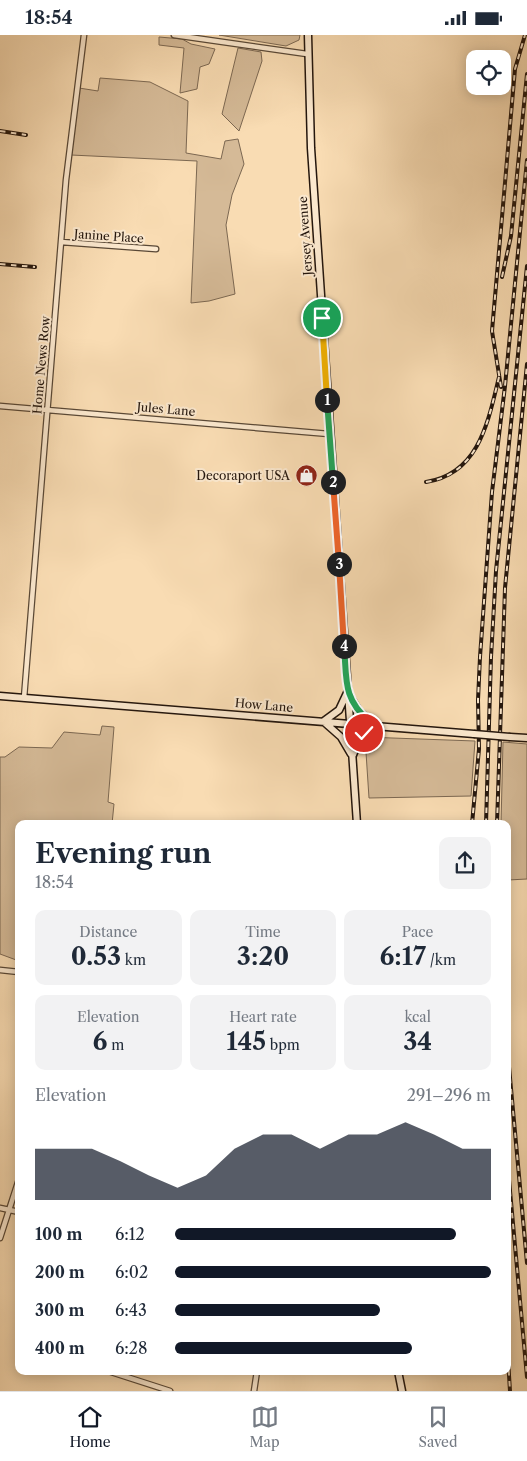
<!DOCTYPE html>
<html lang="en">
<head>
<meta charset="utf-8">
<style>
  :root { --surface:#fff; --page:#f2f2f3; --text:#1f2937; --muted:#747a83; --line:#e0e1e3; --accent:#111827 }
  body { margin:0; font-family:"Libre Caslon Text",serif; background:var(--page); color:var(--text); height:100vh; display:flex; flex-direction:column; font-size:19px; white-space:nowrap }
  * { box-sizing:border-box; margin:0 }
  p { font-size:16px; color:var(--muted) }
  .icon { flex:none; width:28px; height:28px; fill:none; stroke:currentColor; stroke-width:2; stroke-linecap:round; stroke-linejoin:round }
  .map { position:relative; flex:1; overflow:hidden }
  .drawer { position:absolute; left:15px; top:785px; width:496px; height:555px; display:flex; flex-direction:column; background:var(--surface); border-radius:10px; box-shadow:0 2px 12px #0003 }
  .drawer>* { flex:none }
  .buttons { position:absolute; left:466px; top:15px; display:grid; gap:10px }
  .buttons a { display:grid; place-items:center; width:45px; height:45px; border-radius:10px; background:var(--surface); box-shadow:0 2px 12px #0003; font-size:25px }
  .pin { position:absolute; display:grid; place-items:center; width:42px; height:42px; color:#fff; margin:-21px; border:2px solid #fff; border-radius:50%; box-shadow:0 1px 5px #0007 }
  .km { position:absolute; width:25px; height:25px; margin:-12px; border-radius:50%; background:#222; color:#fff; font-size:14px; line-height:25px; text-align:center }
  .round { display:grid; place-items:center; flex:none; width:52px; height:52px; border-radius:10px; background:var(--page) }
  .headline { display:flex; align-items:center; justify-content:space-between; height:85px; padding:0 20px }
  h1 { font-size:28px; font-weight:700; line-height:38px }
  .stats { display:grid; grid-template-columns:repeat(3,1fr); gap:8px; height:85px; padding:5px 20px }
  .stats div { display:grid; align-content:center; border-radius:10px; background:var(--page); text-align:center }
  .stats b { font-size:25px; font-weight:700 }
  .stats small { font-size:14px; font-weight:400 }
  .stats p { font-size:14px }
  .chart { height:140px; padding:10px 20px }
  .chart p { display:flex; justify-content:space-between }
  .chart svg { width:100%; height:90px; margin-top:5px; fill:var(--accent); opacity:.7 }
  ul { padding:0 20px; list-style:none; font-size:16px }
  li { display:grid; grid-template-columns:80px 60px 1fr; align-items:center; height:38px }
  li i { height:12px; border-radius:6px; background:var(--accent) }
  .status { display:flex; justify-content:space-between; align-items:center; height:35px; padding:0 25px; background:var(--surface); direction:ltr }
  .status svg { height:14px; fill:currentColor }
  .dock { display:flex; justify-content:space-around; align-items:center; height:70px; border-top:1px solid var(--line); background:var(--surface); font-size:14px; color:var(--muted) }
  .dock a { display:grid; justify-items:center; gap:2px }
  .dock .selected { color:var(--accent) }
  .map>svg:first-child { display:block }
</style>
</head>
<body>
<div class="status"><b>18:54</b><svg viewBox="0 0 49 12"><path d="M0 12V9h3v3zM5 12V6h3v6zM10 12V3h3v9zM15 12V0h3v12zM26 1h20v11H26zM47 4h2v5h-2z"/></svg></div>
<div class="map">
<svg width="527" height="1356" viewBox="0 0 527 1356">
  <rect width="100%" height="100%" fill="#f9dcb3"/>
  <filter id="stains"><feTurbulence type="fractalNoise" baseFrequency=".004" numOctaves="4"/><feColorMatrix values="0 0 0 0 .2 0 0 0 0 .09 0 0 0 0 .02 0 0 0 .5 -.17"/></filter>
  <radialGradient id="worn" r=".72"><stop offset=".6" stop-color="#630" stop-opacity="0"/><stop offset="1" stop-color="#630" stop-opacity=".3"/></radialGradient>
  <path fill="#d5ba97" stroke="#7c6852" d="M219,0h81l-1,5 -13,6z
    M159,2l23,2 9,5 24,5 -6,15 -9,3 -3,22 -17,4 4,-45 -25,-3z
    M238,13l23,4 1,9 -23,70 -17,-17z
    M100,43l50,4 38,19 -2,52 35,6 4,-18 13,-2 6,25 -12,31 -6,30 9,69 -26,7 -18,2 6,-142 -126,-6 8,-67 19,3z
    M102,691l12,1 -6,75 6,2 -2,20h-93v137l-19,-7v-197h5l14,-10 33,1 12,-16 36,3z
    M365,702l110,4 -4,55 -102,2z
    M503,707l24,2v135l-19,1v-56h-7z"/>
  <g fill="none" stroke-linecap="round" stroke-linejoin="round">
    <defs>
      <path id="street" d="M174,0l133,19
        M61,207l95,7
        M0,371l329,28
        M24,663l42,-518 18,-145
        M0,935l19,2
        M0,1173l19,4
        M0,1203l19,-59
        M108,1336l62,20
        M254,1356l3,-20"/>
      <path id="secondary" d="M308,0l3,113 46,676
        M349,660l10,16 15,14
        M0,661l474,38
        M324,686l15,-11 8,-17
        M324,687l17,15 10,17
        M510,702l17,1
        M353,720l7,-18 14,-10
        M398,1336l4,20"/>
    </defs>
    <use href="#street" stroke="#594836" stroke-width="7"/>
    <use href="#secondary" stroke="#24160d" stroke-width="9"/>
    <use href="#street" stroke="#fbe8ce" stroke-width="4.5"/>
    <use href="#secondary" stroke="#fbe8ce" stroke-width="6"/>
    <defs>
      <path id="rail" d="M0,96l26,4
        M0,229l35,3
        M502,242l9,-41 16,-162
        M501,352l-9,-56 23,-262 10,-34
        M426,447c53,-8 62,-60 73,-105
        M472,789l7,-75 -1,-49 2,-43 12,-165 13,-106 22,-226
        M486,789l5,-167 5,-86 31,-305
        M497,789l8,-236 22,-224
        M508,1021l19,207
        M508,1134l19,208
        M508,1324l2,32"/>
    </defs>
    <use href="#rail" stroke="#24160d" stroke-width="4"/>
    <use href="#rail" stroke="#fbe8ce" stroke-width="2" stroke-dasharray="5.5" stroke-linecap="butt"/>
    <defs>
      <path id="secondary-bridge" d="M474,699l36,3"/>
    </defs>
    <use href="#secondary-bridge" stroke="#24160d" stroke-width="9" stroke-linecap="butt"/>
    <use href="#secondary-bridge" stroke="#fbe8ce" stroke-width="6"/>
  </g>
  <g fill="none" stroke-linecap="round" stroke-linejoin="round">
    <defs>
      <path id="split-1" d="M322,283l5,82"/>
      <path id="split-2" d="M327,365l6,82"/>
      <path id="split-3" d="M333,447l6,82"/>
      <path id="split-4" d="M339,529l5,82"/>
      <path id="split-5" d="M344,611c3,32 -2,52 25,75"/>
      <path id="split-6" d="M364,698l11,-7 -6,-5"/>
    </defs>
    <use href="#split-1" stroke="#fff" stroke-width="10"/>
    <use href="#split-2" stroke="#fff" stroke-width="10"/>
    <use href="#split-3" stroke="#fff" stroke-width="10"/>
    <use href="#split-4" stroke="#fff" stroke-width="10"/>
    <use href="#split-5" stroke="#fff" stroke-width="10"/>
    <use href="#split-6" stroke="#fff" stroke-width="10"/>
    <use href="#split-1" stroke="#f5b400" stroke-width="6"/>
    <use href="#split-2" stroke="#22a559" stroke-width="6"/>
    <use href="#split-3" stroke="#f0652b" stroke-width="6"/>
    <use href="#split-4" stroke="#f0652b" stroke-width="6"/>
    <use href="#split-5" stroke="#22a559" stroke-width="6"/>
    <use href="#split-6" stroke="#f5b400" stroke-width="6"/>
  </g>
  <defs>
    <symbol id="shop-disc" viewBox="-11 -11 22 22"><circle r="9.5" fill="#8f2418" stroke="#fbe8ce"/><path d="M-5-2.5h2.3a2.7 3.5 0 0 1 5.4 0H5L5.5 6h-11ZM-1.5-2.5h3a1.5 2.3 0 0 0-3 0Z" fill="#fff"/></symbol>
  </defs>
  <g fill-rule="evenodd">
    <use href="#shop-disc" x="294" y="428" width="25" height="25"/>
  </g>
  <g text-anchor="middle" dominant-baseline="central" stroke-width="4" stroke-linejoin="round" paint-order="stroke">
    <g font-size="12" fill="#24160d" stroke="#fbe8ce">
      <text transform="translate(109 201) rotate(4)">Janine Place</text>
      <text transform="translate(305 201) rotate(-94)">Jersey Avenue</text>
      <text transform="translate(41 330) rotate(-85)">Home News Row</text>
      <text transform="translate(166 374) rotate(5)">Jules Lane</text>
      <text transform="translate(264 670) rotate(5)">How Lane</text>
    </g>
    <g font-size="12" fill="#24160d" stroke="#fbe8ce" text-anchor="end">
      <text x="290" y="440">Decoraport USA</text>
    </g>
  </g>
  <rect width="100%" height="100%" filter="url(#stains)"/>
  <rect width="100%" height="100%" fill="url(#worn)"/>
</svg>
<div class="buttons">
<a><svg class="icon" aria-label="locate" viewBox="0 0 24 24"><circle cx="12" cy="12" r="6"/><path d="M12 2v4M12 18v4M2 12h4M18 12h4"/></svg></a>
</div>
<div class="pin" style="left:322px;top:283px;background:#1e9e55"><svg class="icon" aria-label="arrive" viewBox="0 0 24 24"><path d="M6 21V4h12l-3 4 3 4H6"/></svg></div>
<div class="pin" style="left:364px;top:698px;background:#d93025"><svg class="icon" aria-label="check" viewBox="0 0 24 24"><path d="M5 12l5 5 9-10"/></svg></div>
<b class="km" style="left:327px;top:365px">1</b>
<b class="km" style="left:333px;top:447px">2</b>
<b class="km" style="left:339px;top:529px">3</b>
<b class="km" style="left:344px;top:611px">4</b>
<section class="drawer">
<div class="headline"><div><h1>Evening run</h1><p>18:54</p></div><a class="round"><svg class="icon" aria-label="share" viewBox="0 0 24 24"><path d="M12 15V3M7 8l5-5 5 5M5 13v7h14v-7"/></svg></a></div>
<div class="stats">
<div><p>Distance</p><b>0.53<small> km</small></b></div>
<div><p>Time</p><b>3:20</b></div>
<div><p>Pace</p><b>6:17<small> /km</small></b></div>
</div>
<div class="stats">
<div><p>Elevation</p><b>6<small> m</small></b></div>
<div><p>Heart rate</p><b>145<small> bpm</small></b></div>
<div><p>kcal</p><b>34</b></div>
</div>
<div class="chart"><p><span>Elevation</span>291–296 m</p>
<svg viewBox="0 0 160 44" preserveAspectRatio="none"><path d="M0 44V19L10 19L20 19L30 25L40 32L50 38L60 32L70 19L80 12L90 12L100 19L110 12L120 12L130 6L140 12L150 19L160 19V44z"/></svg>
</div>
<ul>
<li><b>100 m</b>6:12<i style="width:89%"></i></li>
<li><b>200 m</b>6:02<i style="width:100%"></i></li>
<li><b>300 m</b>6:43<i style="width:65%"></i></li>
<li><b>400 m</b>6:28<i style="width:75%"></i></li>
</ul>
</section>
</div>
<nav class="dock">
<a class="selected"><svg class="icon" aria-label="home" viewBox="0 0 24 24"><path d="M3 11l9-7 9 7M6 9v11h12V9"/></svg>Home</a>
<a><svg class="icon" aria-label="map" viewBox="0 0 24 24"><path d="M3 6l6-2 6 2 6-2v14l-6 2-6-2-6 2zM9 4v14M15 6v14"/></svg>Map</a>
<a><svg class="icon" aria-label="saved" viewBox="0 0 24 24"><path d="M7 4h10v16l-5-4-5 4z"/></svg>Saved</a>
</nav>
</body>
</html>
